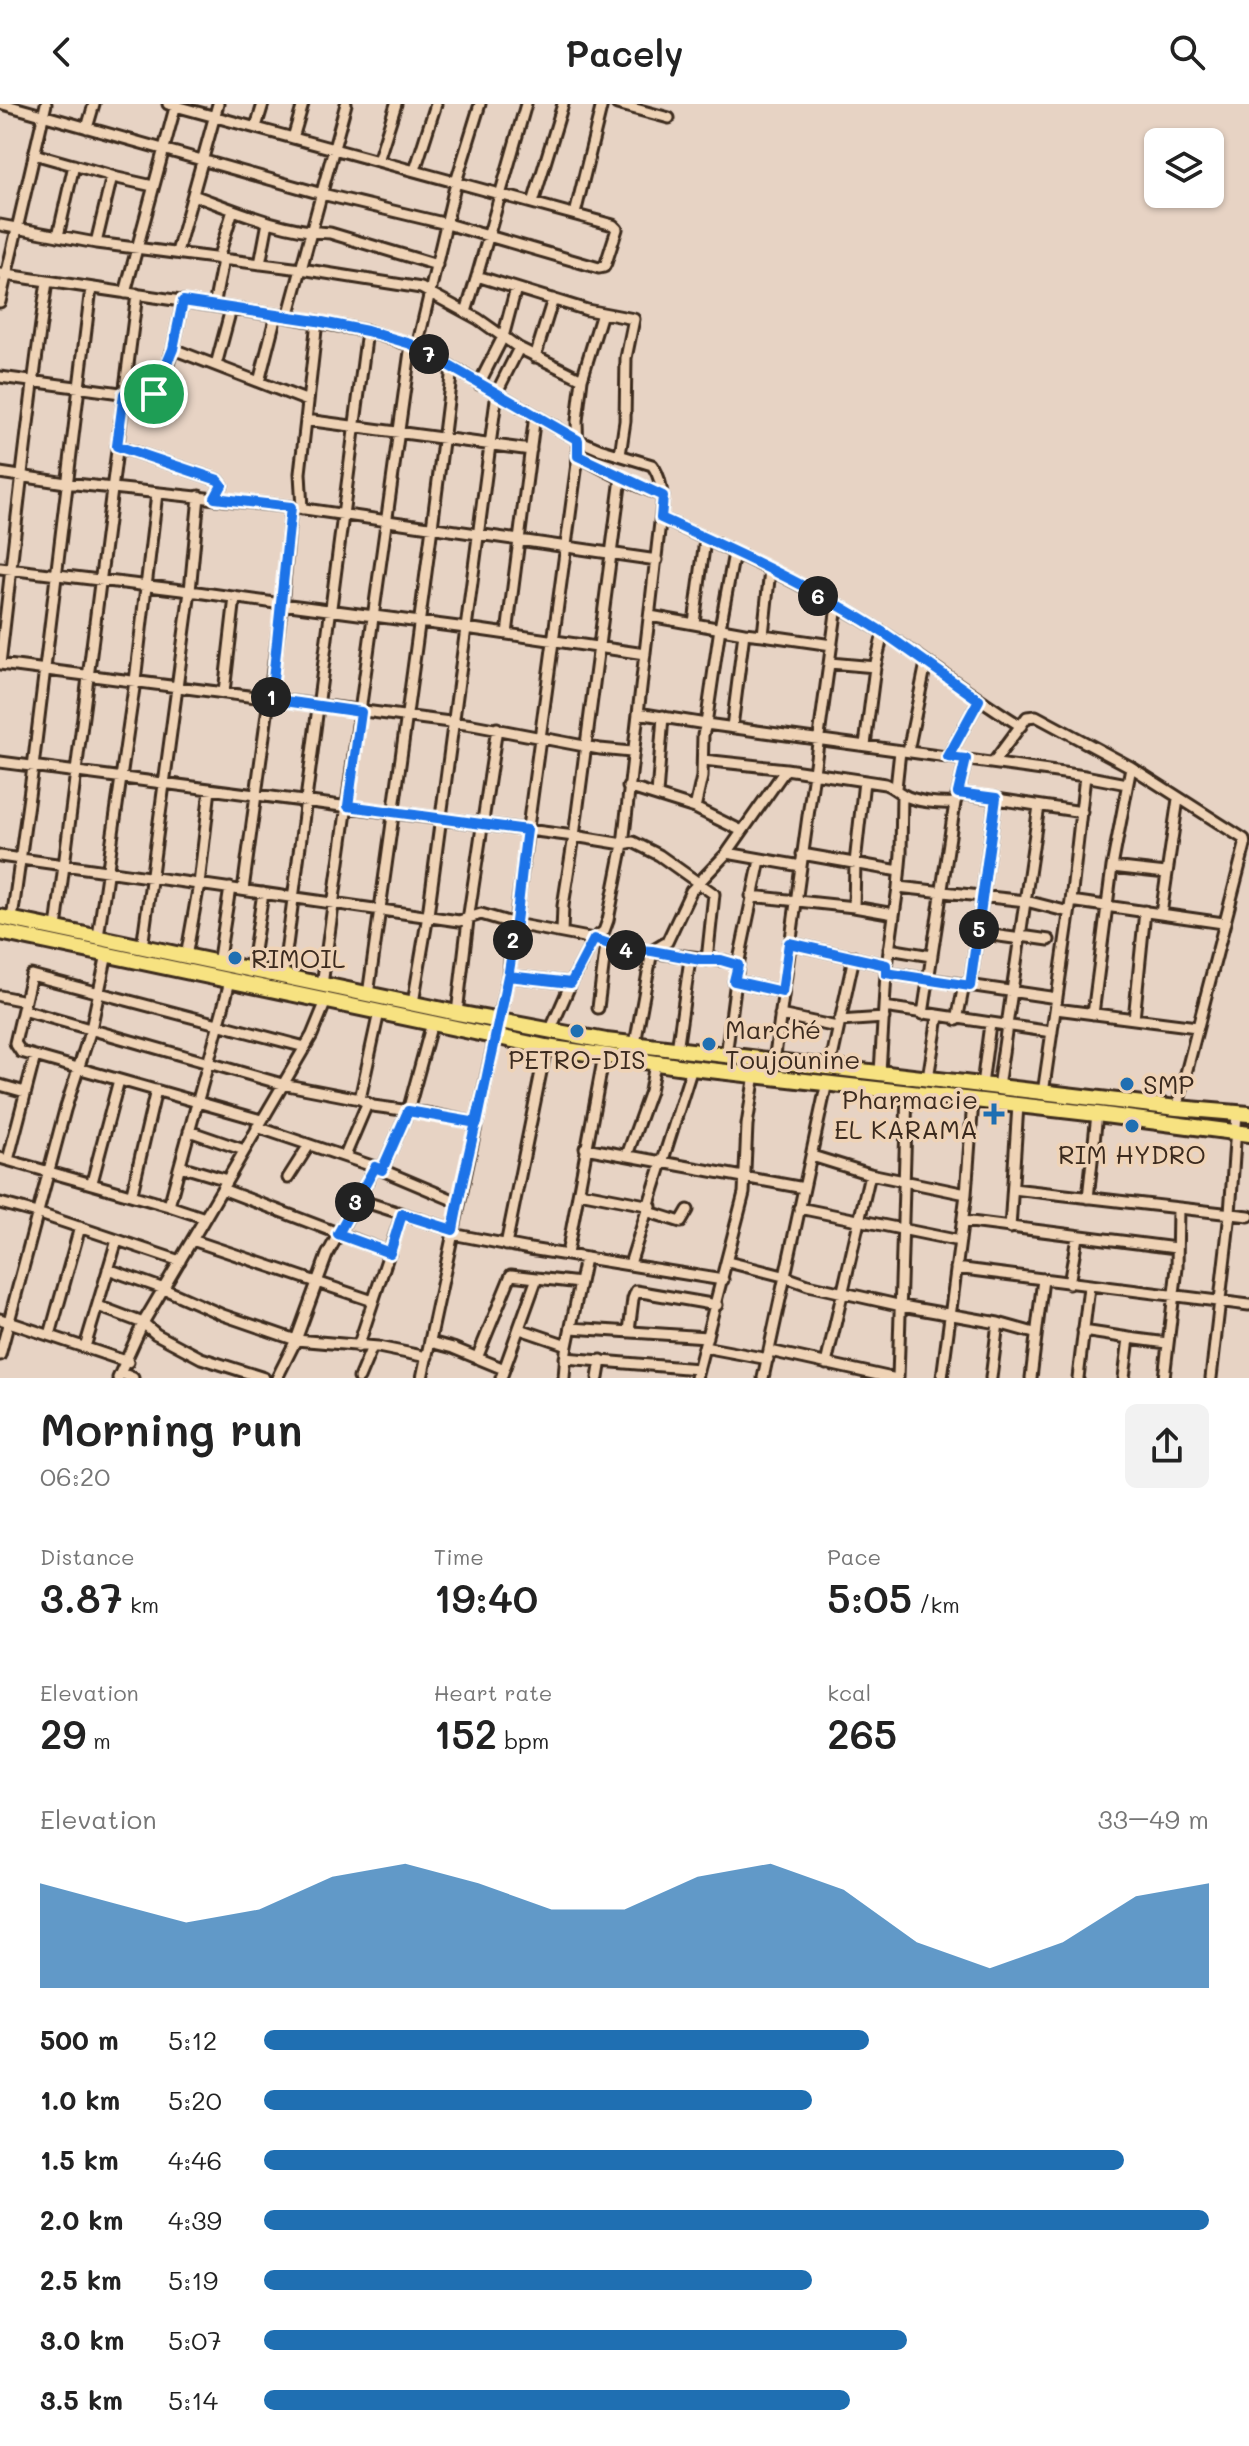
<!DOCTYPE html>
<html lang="en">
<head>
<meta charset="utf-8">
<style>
  :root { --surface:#fff; --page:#f2f2f2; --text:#222; --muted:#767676; --accent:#1f6fb2 }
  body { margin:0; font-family:Mali,sans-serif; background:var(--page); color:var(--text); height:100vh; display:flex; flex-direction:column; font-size:30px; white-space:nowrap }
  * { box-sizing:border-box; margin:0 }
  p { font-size:26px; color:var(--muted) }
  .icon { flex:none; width:44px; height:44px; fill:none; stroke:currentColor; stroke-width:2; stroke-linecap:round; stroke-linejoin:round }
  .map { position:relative; height:1274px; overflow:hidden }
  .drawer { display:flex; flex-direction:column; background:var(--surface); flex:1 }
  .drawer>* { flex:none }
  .controls { position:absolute; left:1144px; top:24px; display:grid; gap:16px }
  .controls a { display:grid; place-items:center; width:80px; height:80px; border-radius:12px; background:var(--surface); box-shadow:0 2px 6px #0004; font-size:40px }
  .pin { position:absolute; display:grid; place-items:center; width:68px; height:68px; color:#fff; margin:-34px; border:4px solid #fff; border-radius:50%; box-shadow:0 2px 8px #0007 }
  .km { position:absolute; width:40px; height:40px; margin:-20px; border-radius:50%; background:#222; color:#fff; font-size:22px; line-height:40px; text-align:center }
  .round { display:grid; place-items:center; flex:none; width:84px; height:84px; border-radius:12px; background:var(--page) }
  .overview { display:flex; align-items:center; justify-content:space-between; height:136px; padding:0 40px }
  h1 { font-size:44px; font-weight:600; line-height:60px }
  .stats { display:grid; grid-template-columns:repeat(3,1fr); gap:12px; height:136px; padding:8px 40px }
  .stats div { display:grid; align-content:center }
  .stats b { font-size:40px; font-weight:600 }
  .stats small { font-size:22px; font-weight:400 }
  .stats p { font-size:22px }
  .chart { height:224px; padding:16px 40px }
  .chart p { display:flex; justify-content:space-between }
  .chart svg { width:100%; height:144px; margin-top:8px; fill:var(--accent); opacity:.7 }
  ul { padding:0 40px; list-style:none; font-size:26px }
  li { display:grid; grid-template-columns:128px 96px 1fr; align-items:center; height:60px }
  li i { height:20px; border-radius:10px; background:var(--accent) }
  header { display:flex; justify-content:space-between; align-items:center; height:104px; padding:0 40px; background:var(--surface); font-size:36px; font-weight:600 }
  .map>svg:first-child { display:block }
</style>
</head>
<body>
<header><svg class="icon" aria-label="back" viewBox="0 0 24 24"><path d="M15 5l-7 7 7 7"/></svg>Pacely<svg class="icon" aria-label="search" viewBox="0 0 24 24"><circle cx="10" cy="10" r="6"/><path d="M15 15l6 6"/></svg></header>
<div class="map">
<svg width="1249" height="1274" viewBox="0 0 1249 1274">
  <rect width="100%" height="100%" fill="#e7d3c4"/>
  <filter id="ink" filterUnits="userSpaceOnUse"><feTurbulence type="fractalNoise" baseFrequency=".0125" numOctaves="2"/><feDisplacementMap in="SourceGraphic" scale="16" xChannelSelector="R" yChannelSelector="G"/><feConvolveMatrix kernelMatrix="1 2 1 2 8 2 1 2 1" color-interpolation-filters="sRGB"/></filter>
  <g filter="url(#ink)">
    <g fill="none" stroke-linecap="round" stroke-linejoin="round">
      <defs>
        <path id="minor" d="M3,0l319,90 125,30 152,44 5,-1 2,-4 11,-34 -4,-4 -445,-121
          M526,0l-49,172 110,34 47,9 -8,39 -1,63 -5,34
          M617,0l52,14
          M256,23l7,-23
          M87,24l7,-24
          M293,34l10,-34
          M34,50l78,22 -16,67
          M378,57l18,-57
          M415,66l21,-66
          M113,73l40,9
          M193,91c44,16 89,36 137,38l107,32
          M533,99l30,-99
          M575,110l27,-110
          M0,121l96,18 205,26 120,19 57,31 41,29 63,31
          M58,132l16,-71
          M177,148l41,-148
          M218,155l15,-49
          M260,160l8,-42
          M0,170l288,43 79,14 50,16 161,93 21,9 53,16c8,10 11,28 10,40l-39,339 -15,76 -4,11 -10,8 -23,44 -21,48
          M47,178c-19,127 -32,254 -47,382l473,61 127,24 31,3
          M125,189l51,-189
          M183,197l-10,48 135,52
          M0,198l46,-198
          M214,202l9,-46
          M466,208l11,-36
          M288,213l58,-213
          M317,217l-11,99 225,30
          M417,243l39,-165 24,-78
          M519,244l-22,44 -31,236 179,26
          M535,253l18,-58
          M216,261l15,-56
          M0,273l151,20 12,-19 10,-29
          M259,278l17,-67
          M479,280l24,-47 13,-49
          M117,342l101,34 4,5 -7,13
          M578,352l43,22 42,18
          M0,369l66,10 225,24 366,53
          M291,403l-9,97 184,24 -38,287 -15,88
          M302,405l-2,-36 6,-53
          M661,414c75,35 153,70 223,115 46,30 90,64 137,93
          M0,464l190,23 9,-95
          M650,512l94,17 -12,94
          M694,519l11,-83
          M744,529l19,2 7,-65
          M507,530l28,-219
          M763,531l69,10
          M830,559l45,4
          M224,588l11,-95
          M638,609l68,11 14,-96 14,-75
          M865,641l10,-78 8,-34
          M908,647l18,-88
          M948,653l31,-57
          M703,656l83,9
          M0,658l574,74 47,-358
          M993,659l34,-46 9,-1 95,51 113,72 1,6 -68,263
          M1085,672l42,8
          M628,683l67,21 47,23
          M896,684l4,-37
          M958,689l8,-34
          M657,691l6,-79
          M695,704l7,-31 1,-42 3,-11 379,52 -14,125
          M727,749l74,13
          M802,750l97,17
          M0,752l459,65 22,-7 34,10 79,15 30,10 102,12 12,4 -12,91
          M1112,763l54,6
          M898,783l3,-33 1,-60
          M751,792l103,11 40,7
          M854,803l1,-44 9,-82
          M1161,810l17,-115
          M12,815l21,-152 58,-479
          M56,824l81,-634
          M562,828l1,-26 11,-70 49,8 10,-2 26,13 55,39 -7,66
          M978,829l43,6
          M1021,832l28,4
          M98,833l37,-256 22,-188
          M789,839l97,22
          M142,844l48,-357 92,13 -39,286
          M889,845l42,7
          M186,853l13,-73 11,-95
          M218,860l12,-76
          M738,861l22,-105
          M251,866l12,-77
          M886,869l12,-86 128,14 43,11
          M283,872l84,-645
          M508,872l63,7
          M230,877c-19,75 -41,149 -61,225l36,12 107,-183 14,-34
          M734,877l48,11
          M322,881l89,-641
          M970,882l26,-188
          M368,891c29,-209 59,-417 84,-627
          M0,892l25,5
          M884,903l2,-34 171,25
          M598,904l8,-64
          M1056,905l141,18
          M23,906l259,74 78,15 13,7 59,8 45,9
          M457,909l11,-93 29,-192
          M923,910l32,-211
          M1093,910l19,-147 19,-100
          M780,911l57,12
          M1134,915l11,-108
          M957,916l7,-35
          M839,917l45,-3
          M635,940l17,-93 15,-9 24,-51 36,-38 59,-84 99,15c8,3 10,6 17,10 13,8 37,10 53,9l3,-10 124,19
          M677,946l13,-91
          M774,958l63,-456
          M830,963l24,-110
          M880,968l4,-65 168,25
          M928,974l10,-61
          M0,981l25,7
          M982,981l8,-61
          M998,983l41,-281
          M1043,989l28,-192 152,22
          M360,995l19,-87
          M261,1016l-240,-68 -6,-9 16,-68 274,72
          M257,1023l118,40 83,35
          M189,1027l55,19
          M585,1044l219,40
          M627,1051l23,-64 5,-27
          M345,1052l22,-52
          M812,1052l58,18 96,20
          M0,1054l169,48
          M8,1056l27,-104
          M180,1062l47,14
          M382,1066l26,-59 24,-88
          M288,1074l21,-33
          M92,1078l27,-102
          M222,1085l168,64
          M1013,1085l236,27
          M579,1088l72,14
          M132,1089l24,-103
          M1088,1094l9,-84
          M356,1095l97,31
          M0,1099l37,10 143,48
          M799,1104l161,33
          M649,1108l32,10 7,-12
          M963,1117l213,27
          M1010,1124l8,-123
          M452,1130l78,15 193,31
          M192,1136l181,61
          M506,1141l40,-198
          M567,1150l37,-199
          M728,1158l55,14 25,9 94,21 96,17 -7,55
          M630,1160l62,-196
          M956,1164l293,37
          M108,1165l56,20 59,26 73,25 82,7 49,10
          M1069,1180l8,-47
          M98,1202l45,17 13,11 45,24 63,20
          M0,1215l128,43
          M998,1219l36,10
          M571,1224l136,9
          M520,1225l47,16
          M629,1227l4,-32 3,-8 81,14
          M1083,1227l46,7 -5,40
          M50,1231l30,-108
          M1129,1234l38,5
          M430,1238l23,6 51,21
          M85,1243l32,-107
          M358,1243l44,-133
          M704,1243l64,12
          M770,1247l122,27
          M0,1251l65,-245 26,-81 16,-75
          M477,1254l34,-83 69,8
          M565,1254l133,11
          M826,1260l44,-190
          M121,1269l12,5
          M118,1274l25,-55 62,-105
          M277,1274l19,-38 31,-85 48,-88
          M359,1274l13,-31
          M422,1274l86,-402 70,-520 -1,-35 5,-42 20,-66
          M501,1274l36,-100
          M564,1274l2,-27 19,-93
          M598,1274l3,-18
          M696,1274l48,-185 3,-68 8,-51
          M763,1274l64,-296
          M898,1274l9,-286
          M942,1274l24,-184 7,-93
          M1031,1274l12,-99
          M1078,1274l11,-91
          M1164,1274l13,-110 1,-60
          M1211,1274l19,-165 7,-100"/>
        <path id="highway" d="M0,813l457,96 149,28 571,67 72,6
          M0,828l546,115 146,21 405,46 152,20"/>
      </defs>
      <use href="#minor" stroke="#3b2a1e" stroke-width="15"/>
      <use href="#highway" stroke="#3b2a1e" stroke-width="20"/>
      <use href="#minor" stroke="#efd3b6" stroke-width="9"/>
      <use href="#highway" stroke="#f7e281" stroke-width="14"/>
    </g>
  </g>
  <g fill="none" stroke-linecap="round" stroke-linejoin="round" filter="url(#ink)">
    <defs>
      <path id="route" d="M154,290l-9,4 -21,-4 -7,52 101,34 4,5 -7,13 76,9 -20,192 90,13 -13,94 179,24c-7,49 -10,98 -19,147 -15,85 -40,168 -55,253l-51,-16 -12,39 -52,-19 37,-67 7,3 26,-59 69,12 31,-147 63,7 23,-44 30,10 28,2 49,9h20l17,5 -4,16 48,11 7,-49 97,22v8l84,13 26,-188 -38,-5 8,-34 -18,-2 31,-57c-31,-22 -63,-45 -95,-67 -69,-45 -148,-81 -223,-115l2,-22 -85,-40v-16l-167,-96 -44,-13 -50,-10 -134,-20 -10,48 -19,45"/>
    </defs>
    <use href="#route" stroke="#fff" stroke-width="16"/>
    <use href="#route" stroke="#1a73e8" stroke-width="10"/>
  </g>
  <g fill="#1f6fb2" stroke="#efd3b6" stroke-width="3">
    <circle cx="235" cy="854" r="8"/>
    <circle cx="577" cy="927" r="8"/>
    <circle cx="709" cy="940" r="8"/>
    <circle cx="1127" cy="980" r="8"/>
    <path d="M990 998h8v8h8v8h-8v8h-8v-8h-8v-8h8z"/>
    <circle cx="1132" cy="1022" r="8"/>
  </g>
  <g text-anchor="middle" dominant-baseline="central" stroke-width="7" stroke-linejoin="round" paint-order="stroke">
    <g font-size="26" fill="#3b2a1e" stroke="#efd3b6" text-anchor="start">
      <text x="251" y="854">RIMOIL</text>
      <text x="725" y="925">Marché<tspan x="725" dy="30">Toujounine</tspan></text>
      <text x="577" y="955" text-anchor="middle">PETRO-DIS</text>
      <text x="1143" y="980">SMP</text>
      <text x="978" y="995" text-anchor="end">Pharmacie<tspan x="978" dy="30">EL KARAMA</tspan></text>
      <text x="1132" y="1050" text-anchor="middle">RIM HYDRO</text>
    </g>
  </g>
</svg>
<div class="controls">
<a><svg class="icon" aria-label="layers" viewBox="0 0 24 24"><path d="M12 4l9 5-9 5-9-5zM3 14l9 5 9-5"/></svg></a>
</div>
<div class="pin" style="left:154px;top:290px;background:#1e9e55"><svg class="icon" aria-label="arrive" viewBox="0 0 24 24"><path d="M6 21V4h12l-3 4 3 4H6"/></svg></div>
<b class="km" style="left:271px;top:593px">1</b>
<b class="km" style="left:513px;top:836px">2</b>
<b class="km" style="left:355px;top:1098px">3</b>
<b class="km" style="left:626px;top:846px">4</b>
<b class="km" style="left:979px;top:825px">5</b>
<b class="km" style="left:818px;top:492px">6</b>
<b class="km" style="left:429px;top:250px">7</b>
</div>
<section class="drawer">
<div class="overview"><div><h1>Morning run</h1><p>06:20</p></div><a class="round"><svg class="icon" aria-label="share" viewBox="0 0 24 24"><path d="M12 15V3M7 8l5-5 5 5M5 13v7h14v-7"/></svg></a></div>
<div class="stats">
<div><p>Distance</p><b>3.87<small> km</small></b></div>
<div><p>Time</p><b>19:40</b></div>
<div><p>Pace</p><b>5:05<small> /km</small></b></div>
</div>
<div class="stats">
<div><p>Elevation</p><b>29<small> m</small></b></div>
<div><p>Heart rate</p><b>152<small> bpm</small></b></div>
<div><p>kcal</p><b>265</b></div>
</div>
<div class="chart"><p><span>Elevation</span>33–49 m</p>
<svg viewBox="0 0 160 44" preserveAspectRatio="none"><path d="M0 44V12L10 18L20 24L30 20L40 10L50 6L60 12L70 20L80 20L90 10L100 6L110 14L120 30L130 38L140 30L150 16L160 12V44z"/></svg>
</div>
<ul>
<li><b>500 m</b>5:12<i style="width:64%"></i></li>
<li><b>1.0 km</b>5:20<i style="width:58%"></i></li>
<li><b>1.5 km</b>4:46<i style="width:91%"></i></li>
<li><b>2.0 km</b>4:39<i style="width:100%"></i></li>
<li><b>2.5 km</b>5:19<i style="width:58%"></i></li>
<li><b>3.0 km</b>5:07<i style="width:68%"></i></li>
<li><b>3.5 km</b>5:14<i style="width:62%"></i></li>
</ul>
</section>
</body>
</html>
